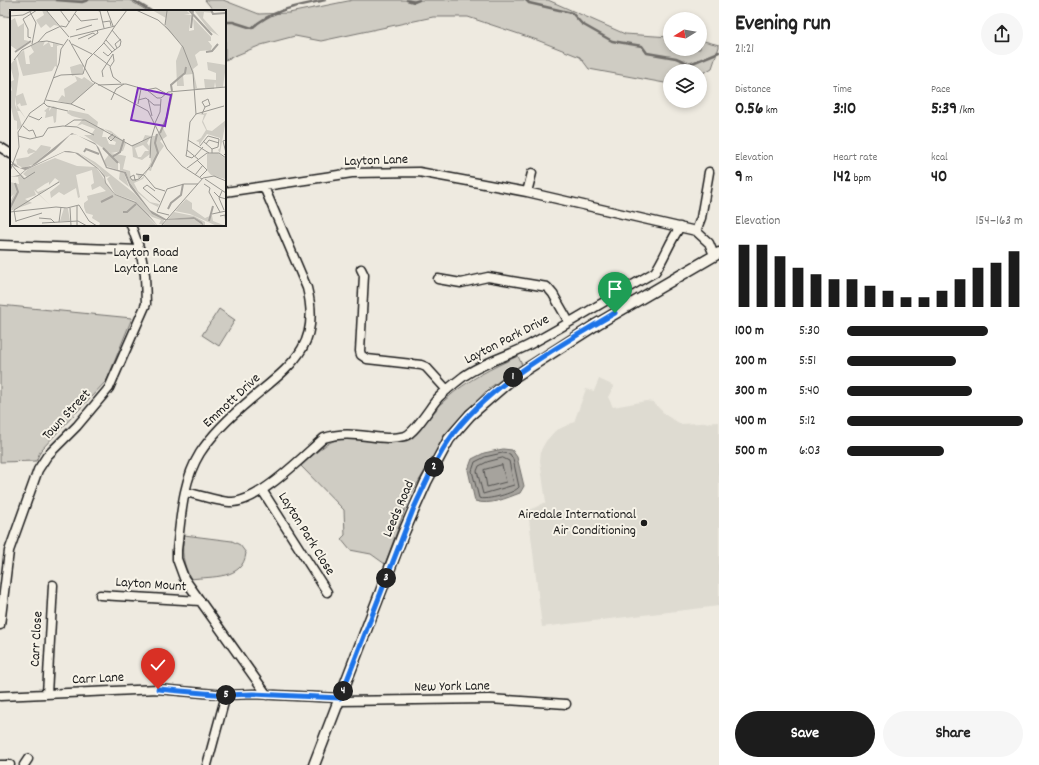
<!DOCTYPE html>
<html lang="en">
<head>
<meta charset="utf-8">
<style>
  :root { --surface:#fff; --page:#f6f6f6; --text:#222; --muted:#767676; --accent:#1c1c1c }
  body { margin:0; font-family:Dekko,sans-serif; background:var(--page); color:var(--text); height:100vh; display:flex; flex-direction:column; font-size:15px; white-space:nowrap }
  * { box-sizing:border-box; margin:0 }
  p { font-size:13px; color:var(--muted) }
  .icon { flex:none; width:22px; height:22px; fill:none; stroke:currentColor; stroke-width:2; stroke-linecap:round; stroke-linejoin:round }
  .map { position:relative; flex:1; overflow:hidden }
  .panel { display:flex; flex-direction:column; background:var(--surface); width:320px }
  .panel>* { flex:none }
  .needle { width:26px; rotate:259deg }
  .controls { position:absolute; left:663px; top:12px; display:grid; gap:8px }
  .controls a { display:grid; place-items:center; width:44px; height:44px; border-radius:50%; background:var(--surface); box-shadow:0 2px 6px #0003; font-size:20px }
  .pin { position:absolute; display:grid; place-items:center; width:34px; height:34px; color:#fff; margin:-41px -17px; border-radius:50% 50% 50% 0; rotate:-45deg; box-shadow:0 0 4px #0007 }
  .pin .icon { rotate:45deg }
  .km { position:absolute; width:20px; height:20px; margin:-10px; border-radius:50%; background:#222; color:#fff; font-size:11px; line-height:20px; text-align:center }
  .round { display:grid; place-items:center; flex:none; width:42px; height:42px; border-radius:21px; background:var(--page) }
  .headline { display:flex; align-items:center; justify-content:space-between; height:68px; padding:0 16px }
  h1 { font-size:22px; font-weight:800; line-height:30px }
  .metrics { display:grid; grid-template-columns:repeat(3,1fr); gap:6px; height:68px; padding:4px 16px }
  .metrics div { display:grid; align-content:center }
  .metrics b { font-size:17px; font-weight:800 }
  .metrics small { font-size:11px; font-weight:400 }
  .metrics p { font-size:11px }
  .chart { height:112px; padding:8px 16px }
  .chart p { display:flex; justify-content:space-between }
  .chart svg { width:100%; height:72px; margin-top:4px; stroke:var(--accent); stroke-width:6 }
  .cta { display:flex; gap:8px; margin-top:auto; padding:8px 16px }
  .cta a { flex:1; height:46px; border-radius:24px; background:var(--accent); color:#fff; font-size:16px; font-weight:800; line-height:46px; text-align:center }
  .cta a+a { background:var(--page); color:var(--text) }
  ul { padding:0 16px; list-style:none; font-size:13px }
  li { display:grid; grid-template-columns:64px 48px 1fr; align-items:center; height:30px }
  li i { height:10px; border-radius:5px; background:var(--accent) }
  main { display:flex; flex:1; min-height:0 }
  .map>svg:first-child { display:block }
</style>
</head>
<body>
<main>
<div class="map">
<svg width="719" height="765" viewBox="0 0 719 765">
  <rect width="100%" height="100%" fill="#eeeae0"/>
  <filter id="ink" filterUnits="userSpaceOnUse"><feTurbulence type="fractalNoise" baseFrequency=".025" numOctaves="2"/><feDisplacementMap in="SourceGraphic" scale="8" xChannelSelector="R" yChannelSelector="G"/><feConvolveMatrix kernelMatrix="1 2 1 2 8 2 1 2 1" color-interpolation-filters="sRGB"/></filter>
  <g filter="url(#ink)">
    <path fill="#dedbd1" d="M599,379l15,7 -6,11 5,10 33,-6 7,1 14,14 14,8 38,-2v184l-177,21 -14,-116 18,-9 -6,-41 1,-11 5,-9 9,-10 19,-9 12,-33 8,2z"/>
    <path fill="#cfccc3" stroke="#767470" d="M0,0h129l19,11h-137v6l-11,-2z
      M205,0h18l36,14 30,-1 64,-13h195l77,34 45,3v12h30v-9l19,5v2l-7,21 -12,7v-4h-30v13l-81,-15 -9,-12 -43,-17 -69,-23h-35l-112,24 -26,-5 -34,9 -36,15v-49h-11z
      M0,305l132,13 -25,62 -66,70 -5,11 -36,1z
      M219,309l16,11 -16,26 -17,-11z
      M518,356l4,9 -34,24 -32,34 -23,34 -23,39 -25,68 -14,-10 -21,-4 -9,-11 4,-4 -1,-25 -43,-44c34,-31 34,-30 79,-26 9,1 19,3 27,0 8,-3 30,-32 38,-40 22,-20 47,-32 73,-44z
      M184,535l48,6 8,4 6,8c-3,27 -34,23 -55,26 -8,-15 -10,-27 -7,-44z"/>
    <path fill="#a6a39d" stroke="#6f6d69" d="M503,449l9,1 5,7 7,29 -4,7c-14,5 -30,13 -45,8l-7,-31 4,-11 12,-6z"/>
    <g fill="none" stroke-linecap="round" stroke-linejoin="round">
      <path stroke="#535250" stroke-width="1" d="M503,453l7,1 3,5 6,28c-4,6 -33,14 -40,11l-7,-27 3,-9 10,-5z
        M503,458l6,3 5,24 -31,9 -6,-23 2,-5 8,-4z
        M502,465l4,17 -19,5 -3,-17z"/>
      <path stroke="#6f6d69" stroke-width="2.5" d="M56,0l26,2 6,-2
        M133,0l18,11
        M407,0l7,2 5,-2
        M526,0l3,3 43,10 10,11 30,17 30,5 5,7 29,5 14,6 29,-12
        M225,22h8l19,6c20,-19 47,-22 73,-28"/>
      <defs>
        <path id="minor" d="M0,147l11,7
          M264,187l43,101c15,59 -17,78 -57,112 -19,16 -37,33 -50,53 -18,29 -19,65 -23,97v9l7,19 83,117
          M225,192l127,-19 67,-1 108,20 169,39 13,12 5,12
          M527,192l5,-19
          M696,231l5,-13 8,-46
          M0,245l140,5
          M361,269l3,6 -4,76 1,4 6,4 54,6 5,2 21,23
          M438,279l23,4 27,-6 59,10 6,7 16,28
          M262,490l65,102
          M185,492c12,2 37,11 48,10 28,-2 70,-46 91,-64 30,-10 55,5 81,-2 10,-3 25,-29 33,-38 8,-8 17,-15 26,-22 20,-14 44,-20 65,-31 43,-23 84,-49 126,-73 10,-15 15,-31 25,-45
          M100,595l100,6
          M0,625l9,-74 29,-81 9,-14 30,-30 32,-38 37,-84 -1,-29 -5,-25 -9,-25
          M47,694l6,-109
          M0,696l158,-7 68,6 27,-1 87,4
          M339,701l151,-2 76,5
          M0,765h10
          M24,765l4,-6
          M207,765l19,-70"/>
        <path id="major" d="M314,765l89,-231 23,-52 23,-43 21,-24 44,-38 83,-53 122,-71"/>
      </defs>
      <use href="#minor" stroke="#1c1c1c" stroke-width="11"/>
      <use href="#major" stroke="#1c1c1c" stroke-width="13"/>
      <use href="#minor" stroke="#f7f3e8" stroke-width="8"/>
      <use href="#major" stroke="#f7f3e8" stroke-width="10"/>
    </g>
  </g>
  <g fill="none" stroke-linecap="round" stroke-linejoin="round" filter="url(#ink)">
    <defs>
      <path id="route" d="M158,689l68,6 27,-1 87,4 73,-188c11,-23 21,-48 36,-70 36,-53 111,-95 166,-127"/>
    </defs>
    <use href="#route" stroke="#fff" stroke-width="8"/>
    <use href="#route" stroke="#1a73e8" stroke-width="5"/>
  </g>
  <g fill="#1c1c1c" stroke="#f7f3e8" stroke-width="1.5">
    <rect x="142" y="234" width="8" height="8" rx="2"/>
    <circle cx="644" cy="523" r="4"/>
  </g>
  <g text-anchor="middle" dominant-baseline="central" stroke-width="4" stroke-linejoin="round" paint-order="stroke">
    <g font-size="14" fill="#1c1c1c" stroke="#f7f3e8">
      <text transform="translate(376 161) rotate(-2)">Layton Lane</text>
      <text transform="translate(507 340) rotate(-27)">Layton Park Drive</text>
      <text transform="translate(232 401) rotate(-43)">Emmott Drive</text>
      <text transform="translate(67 415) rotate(-47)">Town Street</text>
      <text transform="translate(399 509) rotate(-67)">Leeds Road</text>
      <text transform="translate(306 534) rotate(58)">Layton Park Close</text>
      <text transform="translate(151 585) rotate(4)">Layton Mount</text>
      <text transform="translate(37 639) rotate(-87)">Carr Close</text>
      <text transform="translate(98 679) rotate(-3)">Carr Lane</text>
      <text transform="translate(452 687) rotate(-1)">New York Lane</text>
    </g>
    <g font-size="14" fill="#1c1c1c" stroke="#f7f3e8">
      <text x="146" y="253">Layton Road<tspan x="146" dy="16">Layton Lane</tspan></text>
      <text x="636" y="515" text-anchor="end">Airedale International<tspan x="636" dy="16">Air Conditioning</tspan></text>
    </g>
  </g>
  <g transform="translate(10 10)">
    <rect width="216" height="216" fill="#eeeae0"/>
    <path d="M32,0h4l13,16 -5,-1 -4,3 -4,-4 -5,4 -5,-8 8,-5zM142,0h34l4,4 -6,1h7l-2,16 5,-1 -1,-12 18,19v4h-3l4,5 -1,4 -11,1 -5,4 3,10 -5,4 4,19h8l-1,-9 12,1v-7l-8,-3 -1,-8 19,3 -3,22 -7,1 -1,-6 -1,7h-19l-2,-15 -10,1 1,11h-7l-1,-25 6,-16 -17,-18 1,-9zM184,0h17l3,3 -10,-1 -1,6 16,18 -10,-6zM5,8l3,9 6,-4v17l5,1 -12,9 -7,-5v-24zM35,31l-2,5 6,-4 2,5h2v-4l7,2 -3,1v21l-2,-1 -3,5 -29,5 -6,-20 7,-6 2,14h4l-1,-8 5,-4 -4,-7zM6,48l3,16 -4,30 7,22 -5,4v-9l-3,-1 -4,-17v-11l2,-2 -2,-8 4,-2 -4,-15zM70,54l3,1v8l-11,3 -2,-9zM65,66l7,3 2,-2 10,7 -23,20 -13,-3 4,-6 3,2 -1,-8 13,-8zM13,83l4,12 -6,1 -1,-3 -3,2 9,14 -6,-8h-3l-1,-9v-6zM40,96l-1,5 4,-5 4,2 -1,14 -2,1 -1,-7 -8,2 1,-6 -2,-1zM59,100l19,4 10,8 -1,5 14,4 15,12 -3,8 -12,2 15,3 -3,13 7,2 1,9h8l-2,-6 6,1 -4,5 5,-4 7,-14 -1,-8 -8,6 -9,-3 -1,-12 10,-3 3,-7 6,1 -4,7 2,3 3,-10h3l8,-8 4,8 -7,5 4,5 -11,16 -2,9 -3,-1 -5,9 -9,4 4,8 12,11 9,2 -1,3 -8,-4 -12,-10 -8,-10 -4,-11 -6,-2v-6l-6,-5 4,5v6l-12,-4 -2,-5 6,-8 -26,-18h7l4,-6 -13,-5 -5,2 6,-7 -11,-3 -5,-3zM94,119l8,5 -4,4 8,4 -1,3 -6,-1 -3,-7h-4zM133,135l6,6h-4l-4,6h-3l-3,-9zM197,103l-4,8 4,9 5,1 14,-11 -6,33 -2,-3 2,-2v-10l-13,-4 -8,11v-3l-3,-1 5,-3 5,-8 -4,-8 2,-7 -6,-1zM31,135l10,2 -1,3 -16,14 -11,4 -9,-5 3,1 -1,-5 12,-2 7,-5 -7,2 -1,-3 2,-3 7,3zM69,143l16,9 40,32 17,20 12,6 -1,4h-4l2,-4 -9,-3 -17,-16 -20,-7 -8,-15 3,-3 -4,1 -7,-9zM202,143h6l8,6 -1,20 -14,-4 -4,-5v-16zM45,148l22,8 19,1 18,27 21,9 22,23h-58l1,-3 -8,-5 1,-3 -7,-2 -2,-6v-4l4,-3 -1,-4 19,-5 -6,-5 -8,4 -1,-5 3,-2 -2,-13 -16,5 4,22 -2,1 -2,-10 -12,7 -5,-3 -8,6 -1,-6 10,-8 -1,-2 -20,12 12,12 -17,-16 2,5 -11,4 7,4 -22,8v-9l4,-8 -4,4v-16l9,2 -1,-7h-3l6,-3 4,4 2,-1 -4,-3 5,-5zM45,168l4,3 -9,6 -12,5 -2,-2 9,-6 4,-2v3zM110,161l4,2 5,14 -10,-8zM176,189l6,4v6l13,9 7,-3 1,6 13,5h-9l-27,-12 -15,-3zM54,198l4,1 2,12h-10zM164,202l20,4 11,6v4l-11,-9 -26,2zM180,208l10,3 3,5h-41l5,-6z" fill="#cfccc3" fill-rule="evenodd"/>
    <path d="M62,123l23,10 4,5 8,19 19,5 4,11 20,27 16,9 28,-2 8,5 2,4 -10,-7 -30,1 -12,-6 -22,-27 -6,-14 -18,-5 -10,-23 -21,-11 -5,1 -15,15 -19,14 -10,5 39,-18h4l9,2 20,15 7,8 1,7 9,11 21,8 12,12 10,12 -23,-23 -20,-8 -10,-12 -1,-6 -6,-8 -23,-16 -11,-1 -38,18 -7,6 -9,1 9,-2 6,-5 -11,-4 -4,-6 10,8 11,-2z" fill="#a6a39d"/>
    <path fill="none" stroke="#a6a39d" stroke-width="2" d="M179,0l23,25M201,0l2,4 13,-1M181,18l2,-18M5,42l16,-11M196,42l6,-1 6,-7M169,68l6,-5 1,-6M162,81l-1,-6 8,-7M150,123l7,-16 5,-24M93,138l15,15M74,142l2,-3 13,5M102,147l8,-5 4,-13M141,157l7,-14 -3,-10 2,-9M91,192l12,-6M0,198l8,-16 -3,-9M158,199l3,-6 10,-8 2,-11M113,202h4l9,-8M199,211l4,-15"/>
    <path fill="none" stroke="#9a9892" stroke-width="1" d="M36,0l23,27M50,0l9,12M86,0l4,1 4,17M97,0l6,16M126,0l22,10 10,9 15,18 10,26 3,41 -6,8 -3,28M20,2l6,11 -4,21M65,4l6,7 17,-2M0,6l13,-1 10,-5M93,12l7,-1 1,5M155,15l2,-14M56,17l11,-17M66,20l16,-5M102,20l9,11 -1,5 -8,6M60,27l45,-11 12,-16M21,28l-3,-1v-8l-5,-10 14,-9M68,29l15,-6 3,2M78,29l10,-6 -1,-3M59,30l23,41 56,30 19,38 15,17 20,13M96,30l9,10M28,32l9,-1 16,4M94,33l8,9M62,34l20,10M107,38l-2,-4 6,-5M93,42l5,4 4,-4M84,44l16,12M103,44l1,7 -4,6 3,10 8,6M4,50l8,-10 16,-8 8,-9 15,-7 5,1M93,67l-1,-6 11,-17M43,68l8,-3 22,-1 4,-14 16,-16 12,-18M88,75l28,-1 21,6 10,8h4M135,80l11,-2 9,5M151,88l7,-6 58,-5M138,89l4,17M36,90l25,4 14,6M101,90l5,-11 8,-5M128,90l8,-2 8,7h7M34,93l3,3 21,5M61,94l24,-21M128,94l3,-15M186,104l28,-8M192,104l3,-7 5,-2 -2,-6 -6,3 3,5M19,106l10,4 3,-3M145,113l5,-11 1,-13M13,116l6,5 4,-1 3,7M55,116l9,-6h11l47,26 19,-9M103,124l-5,4 3,3 5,-5M8,126l12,3 13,-3 5,-8 15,-2 14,1 17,8M178,130l21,13M193,131l9,8v4M196,134l3,-4 10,3M190,136l8,-10 11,3 -1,8 -6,2M177,140l-1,6 6,2 2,-2M177,140l11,9M214,145l2,-2 -3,-12 3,-1M185,146l8,-9M140,148l1,-19 4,-13M187,150l10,10 -7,7M0,153l14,16 11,-7M177,158l20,-15h12l7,5M0,161l9,-24 -1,-15 12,-19 14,-10 15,-40 2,-14 7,-10M126,164l8,1 11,13 10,3M185,165l8,-10M195,169l21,14M126,170h-4l-2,-3 4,-2 1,5 4,-1 11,-12M194,174l6,4 -1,4 11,20M145,181l-8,-6 -4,3 17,14M212,181l-3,7 5,12M204,182l5,5 7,2M60,198l1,18M0,202l46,-5 11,1 12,-3 10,16 8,5M202,204l14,-3M159,205l-12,-3 10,-23 17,-5h14M210,206l5,-1 1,10M29,208l12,1 4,4M6,211l26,-8M6,212l-2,-12 45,-28M49,212l2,-15M32,213l36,-2 9,5M67,216v-20M151,216l42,-48 11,-2 12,5"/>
    <path fill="#7b2cbf" fill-opacity="0.15" stroke="#7b2cbf" stroke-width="2" d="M128,78l33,7 -6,31 -34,-6z"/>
    <rect width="216" height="216" fill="none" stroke="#1c1c1c" stroke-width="2"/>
  </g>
</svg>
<div class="controls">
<a><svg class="needle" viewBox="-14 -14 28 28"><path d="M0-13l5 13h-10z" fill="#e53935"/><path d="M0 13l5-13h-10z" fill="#767676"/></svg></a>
<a><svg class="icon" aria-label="layers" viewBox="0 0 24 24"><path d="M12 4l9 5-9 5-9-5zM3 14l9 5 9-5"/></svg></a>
</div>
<div class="pin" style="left:615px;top:313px;background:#1e9e55"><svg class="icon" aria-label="arrive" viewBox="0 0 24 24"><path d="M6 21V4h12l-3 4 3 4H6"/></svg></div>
<div class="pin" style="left:158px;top:689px;background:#d93025"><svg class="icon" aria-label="check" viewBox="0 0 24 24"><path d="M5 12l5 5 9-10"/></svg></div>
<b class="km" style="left:513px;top:377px">1</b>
<b class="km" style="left:434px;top:467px">2</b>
<b class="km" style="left:386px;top:578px">3</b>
<b class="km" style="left:343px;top:691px">4</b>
<b class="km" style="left:226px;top:695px">5</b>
</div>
<section class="panel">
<div class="headline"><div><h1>Evening run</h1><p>21:21</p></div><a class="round"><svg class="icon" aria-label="share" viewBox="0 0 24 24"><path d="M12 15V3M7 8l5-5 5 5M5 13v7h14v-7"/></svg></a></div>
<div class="metrics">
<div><p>Distance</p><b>0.56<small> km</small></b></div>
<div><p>Time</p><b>3:10</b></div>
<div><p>Pace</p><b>5:39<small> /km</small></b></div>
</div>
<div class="metrics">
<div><p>Elevation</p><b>9<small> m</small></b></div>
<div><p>Heart rate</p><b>142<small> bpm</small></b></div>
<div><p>kcal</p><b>40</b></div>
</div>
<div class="chart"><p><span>Elevation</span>154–163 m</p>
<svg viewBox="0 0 160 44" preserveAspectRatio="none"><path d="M5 44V6M15 44V6M25 44V13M35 44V20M45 44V24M55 44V27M65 44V27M75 44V31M85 44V34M95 44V38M105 44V38M115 44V34M125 44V27M135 44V20M145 44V17M155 44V10"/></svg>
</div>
<ul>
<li><b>100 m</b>5:30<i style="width:80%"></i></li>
<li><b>200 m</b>5:51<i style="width:62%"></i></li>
<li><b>300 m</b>5:40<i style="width:71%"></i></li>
<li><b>400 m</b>5:12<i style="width:100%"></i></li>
<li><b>500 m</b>6:03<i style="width:55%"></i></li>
</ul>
<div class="cta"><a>Save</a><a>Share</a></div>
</section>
</main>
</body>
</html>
